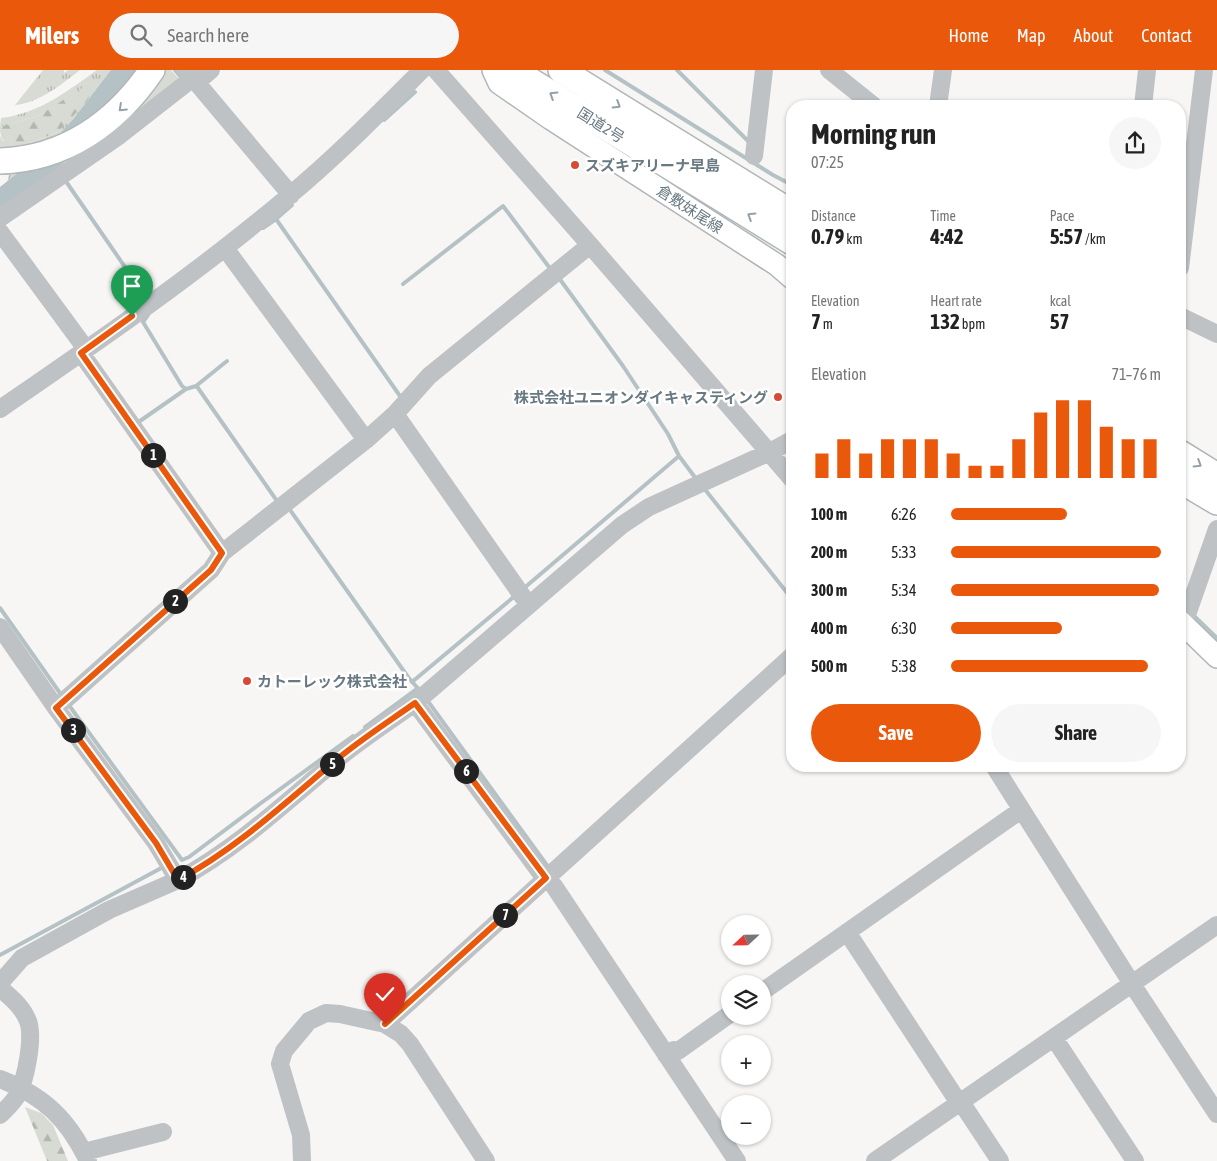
<!DOCTYPE html>
<html lang="en">
<head>
<meta charset="utf-8">
<style>
  :root { --surface:#fff; --page:#f6f6f6; --text:#222; --muted:#767676; --accent:#ea580c }
  body { margin:0; font-family:"Asap Condensed","Noto Sans JP",sans-serif; background:var(--page); color:var(--text); height:100vh; display:flex; flex-direction:column; font-size:19px; white-space:nowrap }
  * { box-sizing:border-box; margin:0 }
  p { font-size:16px; color:var(--muted) }
  .icon { flex:none; width:28px; height:28px; fill:none; stroke:currentColor; stroke-width:2; stroke-linecap:round; stroke-linejoin:round }
  .map { position:relative; flex:1; overflow:hidden }
  .drawer { position:absolute; left:786px; top:30px; width:400px; height:672px; display:flex; flex-direction:column; background:var(--surface); border-radius:20px; box-shadow:0 1px 4px #0004 }
  .drawer>* { flex:none }
  .needle { width:32px; rotate:248deg }
  .tools { position:absolute; left:721px; top:845px; display:grid; gap:10px }
  .tools a { display:grid; place-items:center; width:50px; height:50px; border-radius:50%; background:var(--surface); box-shadow:0 1px 4px #0004; font-size:25px }
  .pin { position:absolute; display:grid; place-items:center; width:42px; height:42px; color:#fff; margin:-51px -21px; border-radius:50% 50% 50% 0; rotate:-45deg; box-shadow:0 0 5px #0007 }
  .pin .icon { rotate:45deg }
  .km { position:absolute; width:25px; height:25px; margin:-12px; border-radius:50%; background:#222; color:#fff; font-size:14px; line-height:25px; text-align:center }
  .round { display:grid; place-items:center; flex:none; width:52px; height:52px; border-radius:26px; background:var(--page) }
  .overview { display:flex; align-items:center; justify-content:space-between; height:85px; padding:0 25px }
  h1 { font-size:28px; font-weight:700; line-height:38px }
  .figures { display:grid; grid-template-columns:repeat(3,1fr); gap:8px; height:85px; padding:5px 25px }
  .figures div { display:grid; align-content:center }
  .figures b { font-size:21px; font-weight:700 }
  .figures small { font-size:14px; font-weight:400 }
  .figures p { font-size:14px }
  .chart { height:140px; padding:10px 25px }
  .chart p { display:flex; justify-content:space-between }
  .chart svg { width:100%; height:90px; margin-top:5px; stroke:var(--accent); stroke-width:6 }
  .primary-button { display:flex; gap:10px; margin-top:auto; padding:10px 25px }
  .primary-button a { flex:1; height:58px; border-radius:30px; background:var(--accent); color:#fff; font-size:20px; font-weight:700; line-height:58px; text-align:center }
  .primary-button a+a { background:var(--page); color:var(--text) }
  ul { padding:0 25px; list-style:none; font-size:16px }
  li { display:grid; grid-template-columns:80px 60px 1fr; align-items:center; height:38px }
  li i { height:12px; border-radius:6px; background:var(--accent) }
  header { display:flex; align-items:center; gap:30px; box-sizing:border-box; height:70px; padding:0 25px; background:var(--accent); color:#fff }
  header strong { font-size:24px }
  nav { display:flex; gap:28px; margin-inline-start:auto; font-size:18px }
  .search { width:350px; height:45px; background:var(--page); display:flex; align-items:center; gap:12px; box-sizing:border-box; padding:0 18px; border-radius:28px; color:var(--muted); font-size:19px }
  .map>svg:first-child { display:block }
</style>
</head>
<body>
<header>
<strong>Milers</strong>
<div class="search"><svg class="icon" aria-label="search" viewBox="0 0 24 24"><circle cx="10" cy="10" r="6"/><path d="M15 15l6 6"/></svg>Search here</div>
<nav><a>Home</a><a>Map</a><a>About</a><a>Contact</a></nav>
</header>
<div class="map">
<svg width="1217" height="1091" viewBox="0 0 1217 1091">
  <defs>
    <pattern id="grass-tufts" width="24" height="20" patternUnits="userSpaceOnUse" patternTransform="scale(1.25)"><rect width="24" height="20" fill="#d7dbd3"/><path d="M3 7l-1-3M5 7V3M7 7l1-3M15 17l-1-3M17 17v-4M19 17l1-3" fill="none" stroke="#b2b6b1"/></pattern>
    <pattern id="forest-firs" width="22" height="20" patternUnits="userSpaceOnUse" patternTransform="scale(1.25)"><rect width="22" height="20" fill="#d7dbd3"/><path d="M5 1l3.5 6h-7zM16 11l3.5 6h-7z" fill="#b2b6b1"/></pattern>
  </defs>
  <rect width="100%" height="100%" fill="#f7f6f4"/>
  <path fill="url(#grass-tufts)" d="M43,0h21v3l4,-3h12c-18,14 -41,33 -65,35z
    M97,0h19l-43,56 -18,12 -55,16v-18l3,5 27,2 28,-11 37,-51 -57,35 -38,11 1,-9c39,-5 65,-26 96,-48z
    M162,0h9l8,9 -37,30 -81,58 -5,-6z
    M34,97l-34,26v-5l6,-2 3,-11h-9v-3z"/>
  <path fill="url(#forest-firs)" d="M95,10l-3,11 -5,10 -29,31 -28,11 -20,4c-8,-7 -10,-10 -10,-20l38,-11z
    M25,1037l16,6 12,12 15,36h-21z"/>
  <g fill="none" stroke-linecap="round" stroke-linejoin="round">
    <path stroke="#b5c2c5" stroke-width="4" d="M175,0l5,6
      M605,0l168,105 19,10
      M677,0l72,72
      M384,50l31,-28
      M51,90l8,13
      M65,110l80,116
      M292,135l-16,14 124,177
      M263,158l13,-9
      M790,188l2,2
      M559,208l64,88 45,68 11,22 18,24
      M403,214l100,-78 49,65
      M148,245l-5,7 39,64 4,3 10,-3 2,2 79,113
      M196,316l31,-25
      M140,351l46,-32
      M703,417l89,112
      M288,437l120,170 13,15
      M523,519l156,-133
      M0,538l62,88
      M1192,544l25,24
      M412,612l104,-87
      M427,630l122,168
      M68,634l114,156 7,-3 72,-54 92,-67
      M365,657l53,-39
      M0,885l165,-89"/>
    <path stroke="#b5c2c5" stroke-width="22" d="M0,131l48,-38 34,-37 43,-56"/>
    <defs>
      <path id="major" d="M493,0l6,13 52,36 226,146 15,13
        M1180,551l37,36"/>
      <path id="highway" d="M513,0l279,172
        M561,0l231,143
        M0,91c65,-2 116,-38 152,-91
        M1180,383l37,23
        M1180,410l37,22"/>
    </defs>
    <use href="#major" stroke="#afb5b8" stroke-width="24"/>
    <use href="#highway" stroke="#b1b6b8" stroke-width="28"/>
    <path stroke="#bec2c5" stroke-width="18" d="M186,0l105,125
      M436,0l154,175 202,234
      M829,0l45,36
      M197,12l14,-12
      M938,36l5,-36
      M1143,36l4,-36
      M754,86l10,-86
      M0,148l120,-83 73,-57
      M0,162l86,117
      M225,178l141,192
      M1180,198l24,-198
      M1180,246l37,18
      M81,283l141,200
      M0,339c99,-68 198,-136 290,-214 47,-39 89,-82 132,-125
      M395,344l128,183
      M1180,553l8,-11 29,-83
      M0,557l56,81 100,135 22,37c58,-31 107,-77 157,-119 25,-21 53,-39 80,-58l125,169 14,14 183,275
      M415,633l207,-178 27,-18 121,-55 22,-12
      M56,638l155,-138 11,-17 144,-113 29,-26 34,-38 161,-131
      M994,696l138,218 85,130
      M847,862l112,171
      M0,913l22,-25 87,-48 69,-30
      M0,918c11,10 22,18 28,33 6,17 -2,57 -10,73 -4,8 -11,14 -18,21
      M762,922l259,-182
      M385,954l407,-368
      M1054,968l81,123
      M666,985l8,-5 4,1 52,-37
      M0,1009c44,17 68,40 88,82
      M961,1032l39,59
      M84,1082l79,-20
      M302,1091l-1,-26 -21,-71 4,-13 25,-30 17,-8 14,1 45,10 16,10 9,10 76,117
      M875,1091l342,-236"/>
    <use href="#major" stroke="#fff" stroke-width="21"/>
    <use href="#highway" stroke="#fff" stroke-width="25"/>
  </g>
  <defs><path id="oneway-chevron" d="M-2-3.5L2.5 0L-2 3.5" fill="none" stroke-width="1.6" stroke-linecap="round" stroke-linejoin="round" transform="scale(1.25)"/></defs>
  <g stroke="#95a1a8">
    <use href="#oneway-chevron" transform="translate(553 25) rotate(-148)"/>
    <use href="#oneway-chevron" transform="translate(617 35) rotate(32)"/>
    <use href="#oneway-chevron" transform="translate(122 38) rotate(137)"/>
    <use href="#oneway-chevron" transform="translate(751 146) rotate(-148)"/>
    <use href="#oneway-chevron" transform="translate(1198 394) rotate(32)"/>
  </g>
  <g fill="none" stroke-linecap="round" stroke-linejoin="round">
    <defs>
      <path id="route" d="M132,246l-51,37 141,200 -11,17 -155,138 100,135 22,37c58,-31 107,-77 157,-119 25,-21 53,-39 80,-58l131,175 -161,146"/>
    </defs>
    <use href="#route" stroke="#fff" stroke-width="10"/>
    <use href="#route" stroke="#ea580c" stroke-width="6"/>
  </g>
  <g fill="#d54b35" stroke="#fff" stroke-width="2">
    <circle cx="575" cy="95" r="5"/>
    <circle cx="778" cy="327" r="5"/>
    <circle cx="247" cy="611" r="5"/>
  </g>
  <g text-anchor="middle" dominant-baseline="central" stroke-width="5" stroke-linejoin="round" paint-order="stroke">
    <g font-size="15" fill="#687982" stroke="#fff">
      <text transform="translate(601 55) rotate(32)">国道2号</text>
      <text transform="translate(690 139) rotate(33)">倉敷妹尾線</text>
    </g>
    <g font-size="15" font-weight="bold" fill="#687982" stroke="#fff" text-anchor="start">
      <text x="585" y="95">スズキアリーナ早島</text>
      <text x="768" y="327" text-anchor="end">株式会社ユニオンダイキャスティング</text>
      <text x="257" y="611">カトーレック株式会社</text>
    </g>
  </g>
</svg>
<div class="tools">
<a><svg class="needle" viewBox="-14 -14 28 28"><path d="M0-13l5 13h-10z" fill="#e53935"/><path d="M0 13l5-13h-10z" fill="#767676"/></svg></a>
<a><svg class="icon" aria-label="layers" viewBox="0 0 24 24"><path d="M12 4l9 5-9 5-9-5zM3 14l9 5 9-5"/></svg></a>
<a>+</a>
<a>−</a>
</div>
<div class="pin" style="left:132px;top:246px;background:#1e9e55"><svg class="icon" aria-label="arrive" viewBox="0 0 24 24"><path d="M6 21V4h12l-3 4 3 4H6"/></svg></div>
<div class="pin" style="left:385px;top:954px;background:#d93025"><svg class="icon" aria-label="check" viewBox="0 0 24 24"><path d="M5 12l5 5 9-10"/></svg></div>
<b class="km" style="left:153px;top:385px">1</b>
<b class="km" style="left:175px;top:531px">2</b>
<b class="km" style="left:73px;top:660px">3</b>
<b class="km" style="left:183px;top:807px">4</b>
<b class="km" style="left:332px;top:694px">5</b>
<b class="km" style="left:466px;top:701px">6</b>
<b class="km" style="left:505px;top:845px">7</b>
<section class="drawer">
<div class="overview"><div><h1>Morning run</h1><p>07:25</p></div><a class="round"><svg class="icon" aria-label="share" viewBox="0 0 24 24"><path d="M12 15V3M7 8l5-5 5 5M5 13v7h14v-7"/></svg></a></div>
<div class="figures">
<div><p>Distance</p><b>0.79<small> km</small></b></div>
<div><p>Time</p><b>4:42</b></div>
<div><p>Pace</p><b>5:57<small> /km</small></b></div>
</div>
<div class="figures">
<div><p>Elevation</p><b>7<small> m</small></b></div>
<div><p>Heart rate</p><b>132<small> bpm</small></b></div>
<div><p>kcal</p><b>57</b></div>
</div>
<div class="chart"><p><span>Elevation</span>71–76 m</p>
<svg viewBox="0 0 160 44" preserveAspectRatio="none"><path d="M5 44V32M15 44V25M25 44V32M35 44V25M45 44V25M55 44V25M65 44V32M75 44V38M85 44V38M95 44V25M105 44V12M115 44V6M125 44V6M135 44V19M145 44V25M155 44V25"/></svg>
</div>
<ul>
<li><b>100 m</b>6:26<i style="width:55%"></i></li>
<li><b>200 m</b>5:33<i style="width:100%"></i></li>
<li><b>300 m</b>5:34<i style="width:99%"></i></li>
<li><b>400 m</b>6:30<i style="width:53%"></i></li>
<li><b>500 m</b>5:38<i style="width:94%"></i></li>
</ul>
<div class="primary-button"><a>Save</a><a>Share</a></div>
</section>
</div>
</body>
</html>
